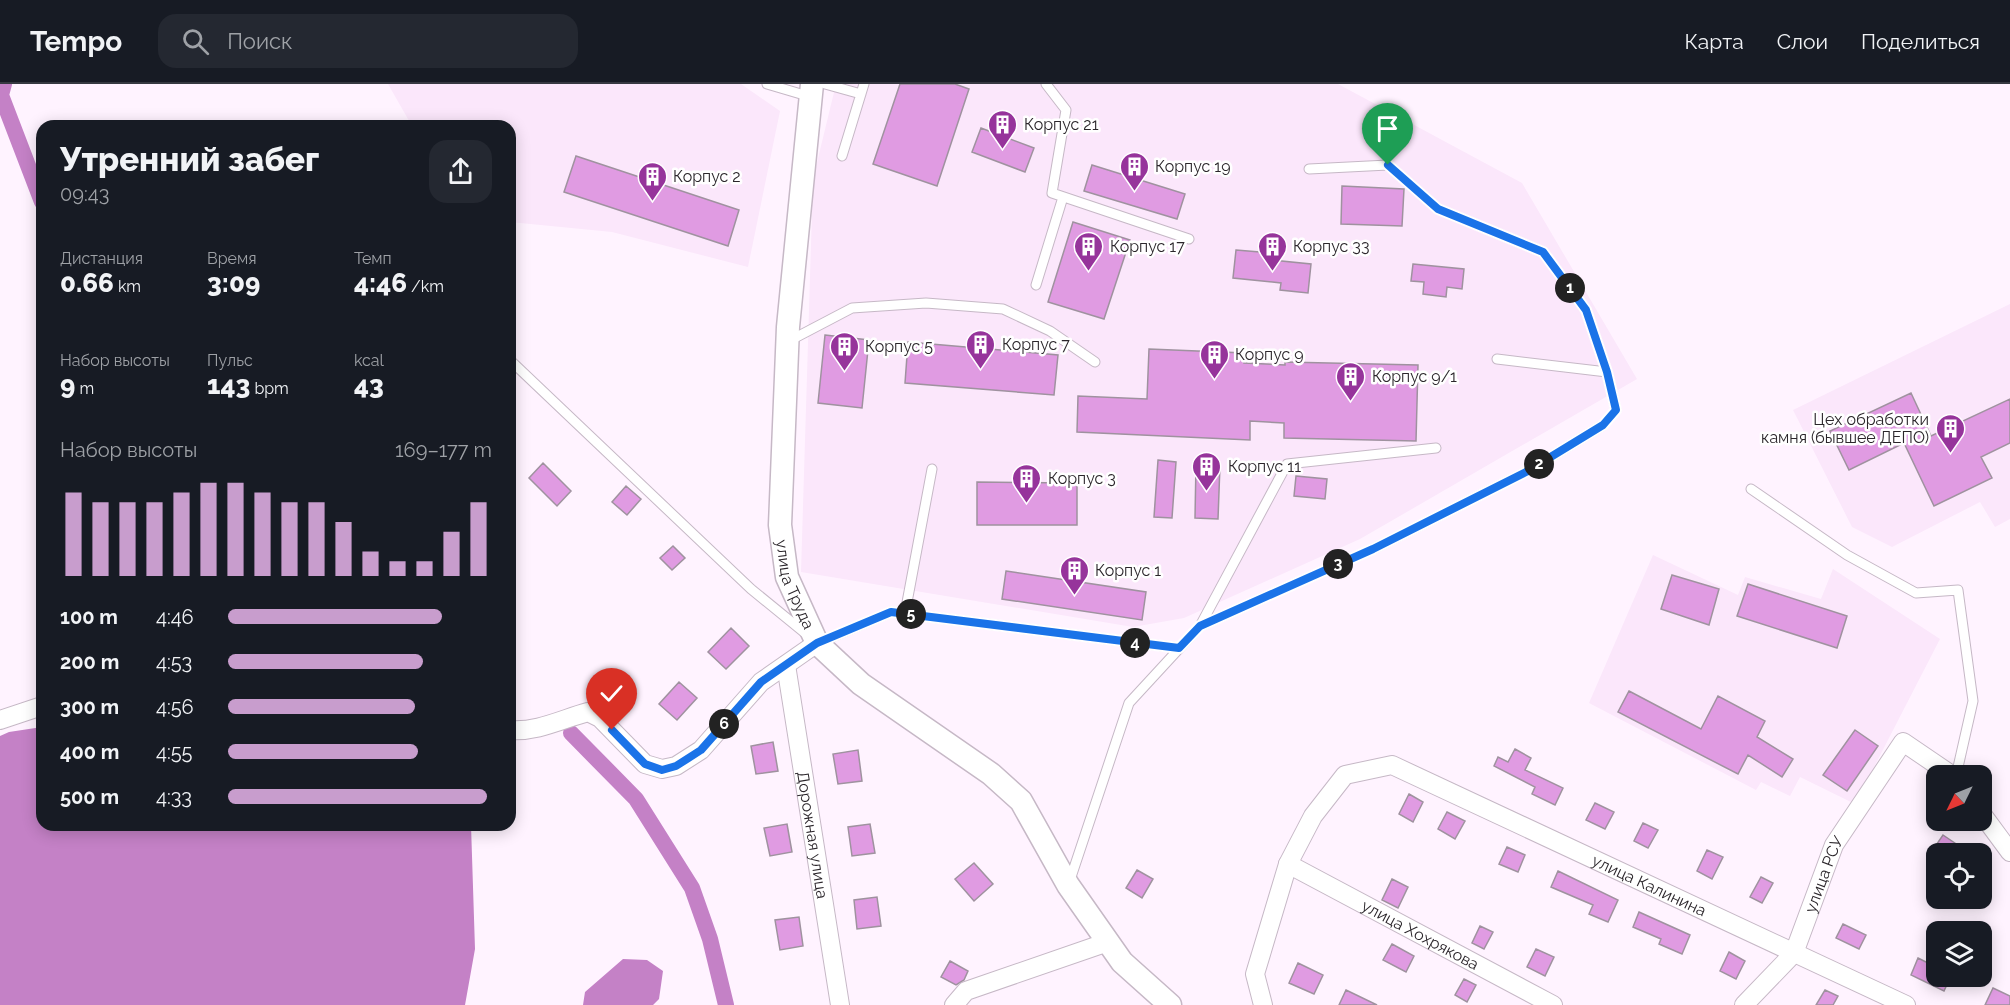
<!DOCTYPE html>
<html lang="ru">
<head>
<meta charset="utf-8">
<style>
  :root { --surface:#171b24; --page:#242831; --text:#f1f3f6; --muted:#9ea1a6; --line:#363941; --accent:#c89dcd }
  body { margin:0; font-family:Raleway,sans-serif; background:var(--page); color:var(--text); height:100vh; display:flex; flex-direction:column; font-size:22px; white-space:nowrap }
  * { box-sizing:border-box; margin:0 }
  p { font-size:20px; color:var(--muted) }
  .icon { flex:none; width:33px; height:33px; fill:none; stroke:currentColor; stroke-width:2; stroke-linecap:round; stroke-linejoin:round }
  .map { position:relative; flex:1; overflow:hidden }
  .drawer { position:absolute; left:36px; top:36px; width:480px; height:711px; display:flex; flex-direction:column; background:var(--surface); border-radius:18px; box-shadow:0 3px 15px #0003 }
  .drawer>* { flex:none }
  .needle { width:39px; rotate:227deg }
  .buttons { position:absolute; left:1926px; top:681px; display:grid; gap:12px }
  .buttons a { display:grid; place-items:center; width:66px; height:66px; border-radius:12px; background:var(--surface); box-shadow:0 3px 15px #0003; font-size:30px }
  .pin { position:absolute; display:grid; place-items:center; width:51px; height:51px; color:#fff; margin:-62px -26px; border-radius:50% 50% 50% 0; rotate:-45deg; box-shadow:0 0 6px #0007 }
  .pin .icon { rotate:45deg }
  .km { position:absolute; width:30px; height:30px; margin:-15px; border-radius:50%; background:#222; color:#fff; font-size:16px; line-height:30px; text-align:center }
  .round { display:grid; place-items:center; flex:none; width:63px; height:63px; border-radius:18px; background:var(--page) }
  .headline { display:flex; align-items:center; justify-content:space-between; height:102px; padding:0 24px }
  h1 { font-size:33px; font-weight:800; line-height:45px }
  .metrics { display:grid; grid-template-columns:repeat(3,1fr); gap:9px; height:102px; padding:6px 24px }
  .metrics div { display:grid; align-content:center }
  .metrics b { font-size:26px; font-weight:800 }
  .metrics small { font-size:16px; font-weight:400 }
  .metrics p { font-size:16px }
  .chart { height:168px; padding:12px 24px }
  .chart p { display:flex; justify-content:space-between }
  .chart svg { width:100%; height:108px; margin-top:6px; stroke:var(--accent); stroke-width:6 }
  ul { padding:0 24px; list-style:none; font-size:20px }
  li { display:grid; grid-template-columns:96px 72px 1fr; align-items:center; height:45px }
  li i { height:15px; border-radius:8px; background:var(--accent) }
  header { display:flex; align-items:center; gap:36px; box-sizing:border-box; height:84px; padding:0 30px; background:var(--surface); border-bottom:2px solid var(--line) }
  header strong { font-size:28px }
  nav { display:flex; gap:33px; margin-inline-start:auto; font-size:21px }
  .search { width:420px; height:54px; background:var(--page); display:flex; align-items:center; gap:15px; box-sizing:border-box; padding:0 21px; border-radius:18px; color:var(--muted); font-size:22px }
  .map>svg:first-child { display:block }
</style>
</head>
<body>
<header>
<strong>Tempo</strong>
<div class="search"><svg class="icon" aria-label="search" viewBox="0 0 24 24"><circle cx="10" cy="10" r="6"/><path d="M15 15l6 6"/></svg>Поиск</div>
<nav><a>Карта</a><a>Слои</a><a>Поделиться</a></nav>
</header>
<div class="map">
<svg width="2010" height="921" viewBox="0 0 2010 921">
  <rect width="100%" height="100%" fill="#fff3ff"/>
  <path fill="#fbe7fb" d="M388,0h353l39,27 -32,156 -136,-35 -102,-10v-96h-98z
    M836,0h502l184,99 115,196 -277,160 -176,79 -51,9 -332,-55 12,-393z
    M2010,220v215l-15,8 -15,-25 -88,45 -40,-20 -59,-117z
    M1653,471l85,40 7,-18 76,22 12,-30 107,70 -85,165 -55,-27 -10,19 -29,-14 -5,8 -167,-87z"/>
  <path fill="#c481c6" d="M42,643v98h429l4,124 -10,56h-465v-269l9,-4z
    M623,875l24,1 16,11 -4,28 -6,6h-70l2,-13z"/>
  <g fill="none" stroke-linecap="round" stroke-linejoin="round">
    <path stroke="#c481c6" stroke-width="16" d="M4,0l-3,11 41,107
      M571,649l65,66 56,89 18,51 16,66"/>
  </g>
  <path fill="#e09be2" stroke="#9f929f" stroke-width="1.5" d="M900,0h55l14,5 -32,97 -64,-22z
    M981,44l53,20 -9,24 -53,-20z
    M576,72l163,54 -11,36 -164,-54z
    M1092,81l93,29 -8,25 -93,-28z
    M1342,102l62,3 -2,37 -61,-2z
    M1073,138l57,18 -26,79 -56,-17z
    M1236,166l37,3 -1,7 39,4 -3,29 -28,-3 1,-7 -48,-5z
    M1413,180l51,5 -2,20 -15,-2 -1,10 -23,-3 1,-12 -13,-1z
    M825,251l44,5 -7,68 -44,-5z
    M908,258l150,13 -4,40 -149,-12z
    M1149,265l96,4 -1,10 41,2v-3l133,3 -2,76 -132,-3v-15l-34,-2v19l-173,-8 1,-36 69,3z
    M1911,309l20,43 79,-37v44l-29,14 11,21 -58,28 -30,-63 -55,27 -19,-39z
    M1158,376l18,2 -4,56 -18,-1z
    M543,379l28,28 -14,15 -28,-28z
    M1196,380l24,1 -2,54 -23,-1z
    M1296,392l31,3 -2,20 -31,-3z
    M977,398l100,1v42h-100z
    M626,402l15,13 -14,16 -15,-13z
    M673,462l12,12 -13,12 -12,-12z
    M1006,487l140,21 -4,28 -140,-21z
    M1672,491l47,14 -10,36 -48,-16z
    M1748,500l99,32 -10,32 -100,-32z
    M731,544l18,18 -23,23 -18,-17z
    M679,598l18,16 -20,22 -18,-16z
    M1629,607l72,38 17,-33 47,25 -8,16 36,22 -11,18 -34,-22 -10,19 -120,-62z
    M1855,646l23,16 -31,45 -24,-16z
    M773,658l5,29 -22,3 -5,-28z
    M1515,665l16,9 -6,12 38,18 -8,17 -23,-11 3,-7 -41,-21 4,-9 10,5z
    M858,666l4,31 -24,3 -5,-30z
    M1409,710l14,8 -10,20 -14,-8z
    M1595,719l19,9 -9,17 -19,-9z
    M1447,728l18,9 -10,18 -17,-10z
    M1643,739l15,7 -10,18 -14,-7z
    M787,740l5,28 -22,4 -6,-28z
    M870,740l5,29 -23,3 -4,-29z
    M1943,751l28,19h-41z
    M1507,763l18,8 -7,17 -19,-8z
    M1707,766l16,7 -11,22 -15,-8z
    M974,779l19,21 -19,17 -19,-22z
    M1137,786l16,9 -11,19 -16,-10z
    M1558,787l60,29 -10,22 -19,-8 4,-9 -42,-18z
    M1761,793l12,6 -11,20 -12,-6z
    M1392,795l16,8 -10,21 -16,-8z
    M877,813l4,29 -24,3 -3,-29z
    M1639,828l51,23 -8,19 -23,-10 2,-5 -28,-12z
    M799,833l4,29 -23,4 -5,-30z
    M1843,840l23,11 -7,14 -23,-11z
    M1480,842l13,6 -9,17 -12,-6z
    M1392,860l22,12 -8,16 -23,-12z
    M1536,865l18,8 -9,19 -18,-9z
    M1729,868l16,9 -9,18 -16,-8z
    M1918,874l18,9v9h15l-7,15 -33,-16z
    M950,877l18,10 -4,9 -8,5 -15,-8z
    M1298,879l25,12 -9,19 -25,-11z
    M1464,895l12,6 -9,17 -12,-7z
    M1993,904l17,8v9h-25z
    M1346,906l31,15h-38z
    M1825,906l13,6 -5,9h-17z"/>
  <g fill="none" stroke-linecap="round" stroke-linejoin="round">
    <defs>
      <path id="service" d="M767,0l44,13
        M825,0l36,10
        M1046,0l20,26 -14,83 137,46
        M842,72l22,-72
        M1309,85l79,-4 50,44 105,43 43,58 21,62
        M1036,201l27,-88
        M789,257l63,-33 74,-5 77,6 47,22 45,31
        M510,276l241,229 54,44
        M1751,405l96,66 69,38 42,-3 15,111 -17,75
        M905,529l27,-144
        M1200,542l173,-77 153,-77 77,-47 13,-15 -9,-38 -110,-13
        M818,559l73,-31 288,36
        M1069,799l60,-180 71,-77 87,-162 149,-16"/>
      <g id="minor">
        <path id="s1" d="M786,581l54,340"/>
        <path d="M0,636l42,-14"/>
        <path d="M510,646c28,2 52,-11 78,-18l12,6 45,46 17,5 14,-3 25,-16 60,-68 56,-39"/>
        <path d="M1982,730l28,38"/>
        <path id="s2" d="M1288,780l265,141"/>
        <path d="M954,921l12,-14 142,-49"/>
        <path id="s3" d="M1263,921l-8,-31 33,-110 25,-48 32,-41 47,-10 514,240"/>
        <path id="s4" d="M1744,921l50,-52 40,-108 69,-103 50,34"/>
      </g>
      <g id="tertiary">
        <path id="s5" d="M812,0l-24,243 -8,198 7,52 30,66 44,41 130,90 30,27 47,84 54,77 48,43"/>
      </g>
    </defs>
    <use href="#service" stroke="#c6b8c6" stroke-width="11"/>
    <use href="#minor" stroke="#c6b8c6" stroke-width="20"/>
    <use href="#tertiary" stroke="#c6b8c6" stroke-width="25"/>
    <use href="#service" stroke="#fff" stroke-width="9"/>
    <use href="#minor" stroke="#fff" stroke-width="18"/>
    <use href="#tertiary" stroke="#fff" stroke-width="22"/>
  </g>
  <g fill="none" stroke-linecap="round" stroke-linejoin="round">
    <defs>
      <path id="route" d="M612,646l33,34 17,6 14,-4 25,-16 60,-68 56,-39 74,-31 288,36 21,-22 173,-77 153,-77 77,-47 13,-15 -9,-38 -21,-62 -43,-58 -105,-43 -50,-44"/>
    </defs>
    <use href="#route" stroke="#fff" stroke-width="12"/>
    <use href="#route" stroke="#1a73e8" stroke-width="8"/>
  </g>
  <defs>
    <symbol id="building-pin" viewBox="-11 -11 22 30"><path d="M0 17L-7.5 6A9.5 9.5 0 1 1 7.5 6Z" fill="#96349b" stroke="#fff"/><path d="M-4-6H4V6H1V3H-1V6H-4ZM-2.5-4.3h1.7v1.8h-1.7ZM.8-4.3h1.7v1.8H.8ZM-2.5-1h1.7V.8h-1.7ZM.8-1h1.7V.8H.8Z" fill="#fff"/></symbol>
  </defs>
  <g fill-rule="evenodd">
    <use href="#building-pin" x="986" y="24" width="33" height="45"/>
    <use href="#building-pin" x="1118" y="66" width="33" height="45"/>
    <use href="#building-pin" x="636" y="76" width="33" height="45"/>
    <use href="#building-pin" x="1072" y="146" width="33" height="45"/>
    <use href="#building-pin" x="1256" y="146" width="33" height="45"/>
    <use href="#building-pin" x="964" y="244" width="33" height="45"/>
    <use href="#building-pin" x="828" y="246" width="33" height="45"/>
    <use href="#building-pin" x="1198" y="254" width="33" height="45"/>
    <use href="#building-pin" x="1334" y="276" width="33" height="45"/>
    <use href="#building-pin" x="1934" y="328" width="33" height="45"/>
    <use href="#building-pin" x="1190" y="366" width="33" height="45"/>
    <use href="#building-pin" x="1010" y="378" width="33" height="45"/>
    <use href="#building-pin" x="1058" y="470" width="33" height="45"/>
  </g>
  <g text-anchor="middle" dominant-baseline="central" stroke-width="5" stroke-linejoin="round" paint-order="stroke">
    <g font-size="16" fill="#2b262b" stroke="#fff" text-anchor="start">
      <text x="1024" y="40">Корпус 21</text>
      <text x="1155" y="82">Корпус 19</text>
      <text x="673" y="92">Корпус 2</text>
      <text x="1110" y="162">Корпус 17</text>
      <text x="1293" y="162">Корпус 33</text>
      <text x="1002" y="260">Корпус 7</text>
      <text x="865" y="262">Корпус 5</text>
      <text x="1235" y="270">Корпус 9</text>
      <text x="1372" y="292">Корпус 9/1</text>
      <text x="1929" y="335" text-anchor="end">Цех обработки<tspan x="1929" dy="18">камня (бывшее ДЕПО)</tspan></text>
      <text x="1228" y="382">Корпус 11</text>
      <text x="1048" y="394">Корпус 3</text>
      <text x="1095" y="486">Корпус 1</text>
    </g>
    <g font-size="16" fill="#2b262b" stroke="#fff">
      <text stroke="none"><textPath href="#s5" startOffset="504">улица Труда</textPath></text>
      <text stroke="none"><textPath href="#s1" startOffset="172">Дорожная улица</textPath></text>
      <text stroke="none"><textPath href="#s4" startOffset="156">улица РСУ</textPath></text>
      <text stroke="none"><textPath href="#s3" startOffset="585">улица Калинина</textPath></text>
      <text stroke="none"><textPath href="#s2" startOffset="150">улица Хохрякова</textPath></text>
    </g>
  </g>
</svg>
<div class="buttons">
<a><svg class="needle" viewBox="-14 -14 28 28"><path d="M0-13l5 13h-10z" fill="#e53935"/><path d="M0 13l5-13h-10z" fill="#9ea1a6"/></svg></a>
<a><svg class="icon" aria-label="locate" viewBox="0 0 24 24"><circle cx="12" cy="12" r="6"/><path d="M12 2v4M12 18v4M2 12h4M18 12h4"/></svg></a>
<a><svg class="icon" aria-label="layers" viewBox="0 0 24 24"><path d="M12 4l9 5-9 5-9-5zM3 14l9 5 9-5"/></svg></a>
</div>
<div class="pin" style="left:1388px;top:81px;background:#1e9e55"><svg class="icon" aria-label="arrive" viewBox="0 0 24 24"><path d="M6 21V4h12l-3 4 3 4H6"/></svg></div>
<div class="pin" style="left:612px;top:646px;background:#d93025"><svg class="icon" aria-label="check" viewBox="0 0 24 24"><path d="M5 12l5 5 9-10"/></svg></div>
<b class="km" style="left:1570px;top:204px">1</b>
<b class="km" style="left:1539px;top:380px">2</b>
<b class="km" style="left:1338px;top:480px">3</b>
<b class="km" style="left:1135px;top:559px">4</b>
<b class="km" style="left:911px;top:530px">5</b>
<b class="km" style="left:724px;top:640px">6</b>
<section class="drawer">
<div class="headline"><div><h1>Утренний забег</h1><p>09:43</p></div><a class="round"><svg class="icon" aria-label="share" viewBox="0 0 24 24"><path d="M12 15V3M7 8l5-5 5 5M5 13v7h14v-7"/></svg></a></div>
<div class="metrics">
<div><p>Дистанция</p><b>0.66<small> km</small></b></div>
<div><p>Время</p><b>3:09</b></div>
<div><p>Темп</p><b>4:46<small> /km</small></b></div>
</div>
<div class="metrics">
<div><p>Набор высоты</p><b>9<small> m</small></b></div>
<div><p>Пульс</p><b>143<small> bpm</small></b></div>
<div><p>kcal</p><b>43</b></div>
</div>
<div class="chart"><p><span>Набор высоты</span>169–177 m</p>
<svg viewBox="0 0 160 44" preserveAspectRatio="none"><path d="M5 44V10M15 44V14M25 44V14M35 44V14M45 44V10M55 44V6M65 44V6M75 44V10M85 44V14M95 44V14M105 44V22M115 44V34M125 44V38M135 44V38M145 44V26M155 44V14"/></svg>
</div>
<ul>
<li><b>100 m</b>4:46<i style="width:81%"></i></li>
<li><b>200 m</b>4:53<i style="width:74%"></i></li>
<li><b>300 m</b>4:56<i style="width:71%"></i></li>
<li><b>400 m</b>4:55<i style="width:72%"></i></li>
<li><b>500 m</b>4:33<i style="width:98%"></i></li>
</ul>
</section>
</div>
</body>
</html>
